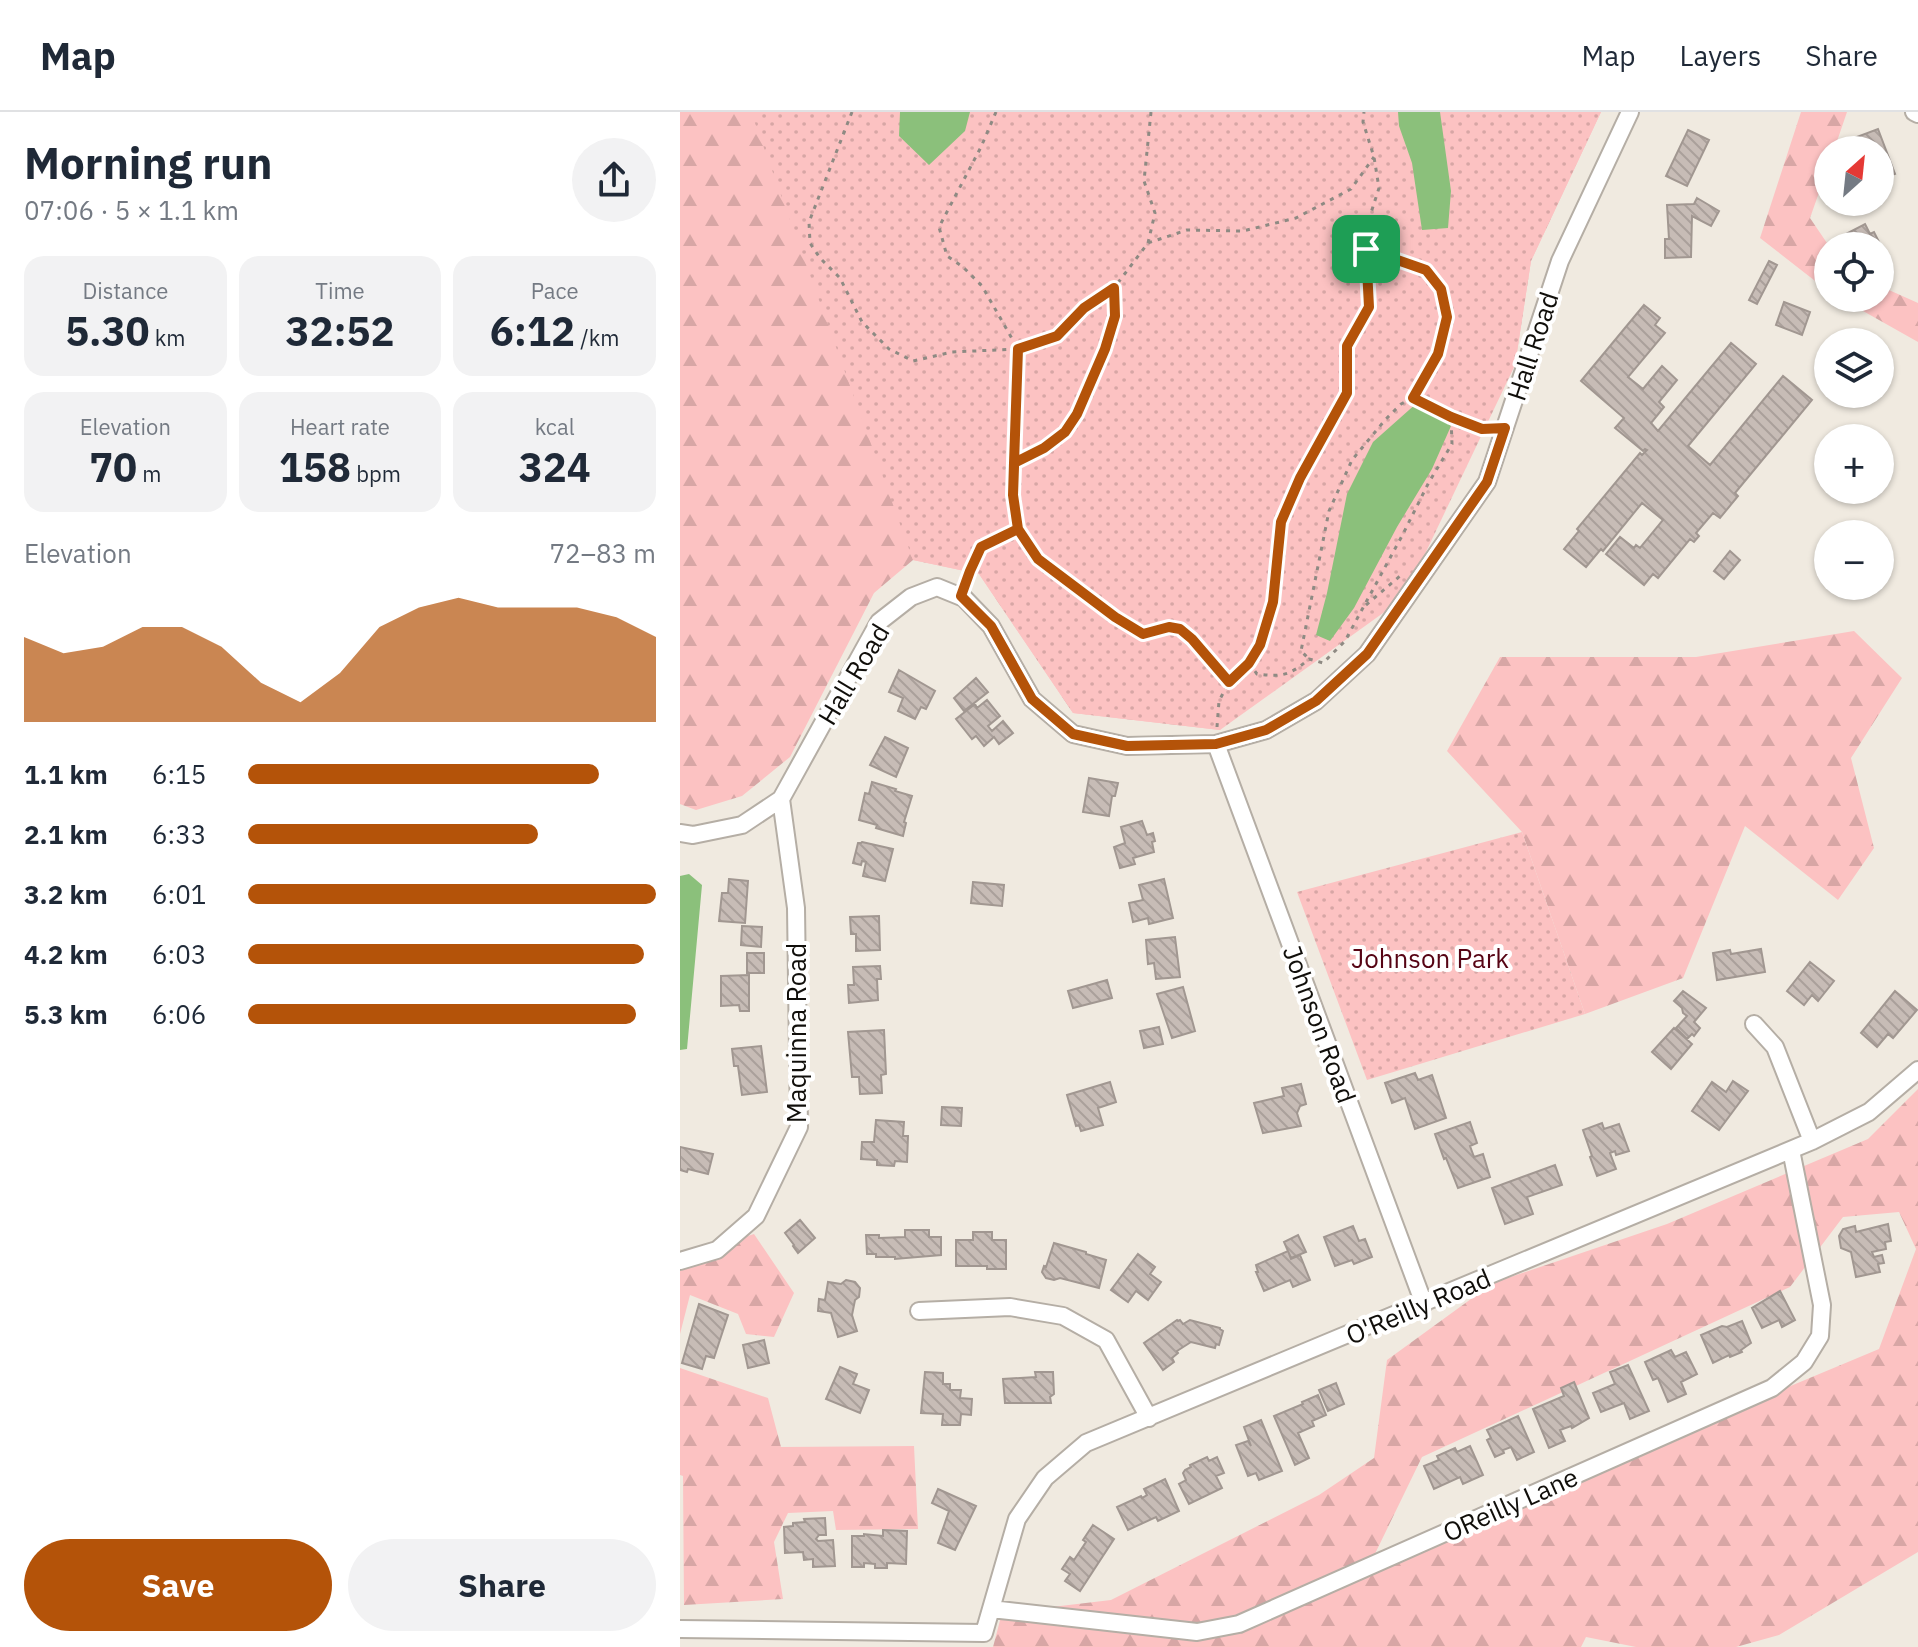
<!DOCTYPE html>
<html lang="en">
<head>
<meta charset="utf-8">
<style>
  :root { --surface:#fff; --page:#f2f2f3; --text:#1f2937; --muted:#747a83; --line:#e0e1e3; --accent:#b45309 }
  body { margin:0; font-family:"IBM Plex Sans",sans-serif; background:var(--page); color:var(--text); height:100vh; display:flex; flex-direction:column; font-size:30px; white-space:nowrap }
  * { box-sizing:border-box; margin:0 }
  p { font-size:26px; color:var(--muted) }
  .icon { flex:none; width:44px; height:44px; fill:none; stroke:currentColor; stroke-width:2; stroke-linecap:round; stroke-linejoin:round }
  .map { position:relative; flex:1; overflow:hidden }
  .drawer { display:flex; flex-direction:column; background:var(--surface); width:680px }
  .drawer>* { flex:none }
  .needle { width:52px; rotate:27deg }
  .buttons { position:absolute; left:1134px; top:24px; display:grid; gap:16px }
  .buttons a { display:grid; place-items:center; width:80px; height:80px; border-radius:50%; background:var(--surface); box-shadow:0 2px 6px #0004; font-size:40px }
  .pin { position:absolute; display:grid; place-items:center; width:68px; height:68px; color:#fff; margin:-34px; border-radius:16px; box-shadow:0 4px 12px #0006 }
  .round { display:grid; place-items:center; flex:none; width:84px; height:84px; border-radius:42px; background:var(--page) }
  .head { display:flex; align-items:center; justify-content:space-between; height:136px; padding:0 24px }
  h1 { font-size:44px; font-weight:700; line-height:60px }
  .stats { display:grid; grid-template-columns:repeat(3,1fr); gap:12px; height:136px; padding:8px 24px }
  .stats div { display:grid; align-content:center; border-radius:20px; background:var(--page); text-align:center }
  .stats b { font-size:40px; font-weight:700 }
  .stats small { font-size:22px; font-weight:400 }
  .stats p { font-size:22px }
  .chart { height:224px; padding:16px 24px }
  .chart p { display:flex; justify-content:space-between }
  .chart svg { width:100%; height:144px; margin-top:8px; fill:var(--accent); opacity:.7 }
  .primary-button { display:flex; gap:16px; margin-top:auto; padding:16px 24px }
  .primary-button a { flex:1; height:92px; border-radius:48px; background:var(--accent); color:#fff; font-size:32px; font-weight:700; line-height:92px; text-align:center }
  .primary-button a+a { background:var(--page); color:var(--text) }
  ul { padding:0 24px; list-style:none; font-size:26px }
  li { display:grid; grid-template-columns:128px 96px 1fr; align-items:center; height:60px }
  li i { height:20px; border-radius:10px; background:var(--accent) }
  header { display:flex; align-items:center; gap:48px; box-sizing:border-box; height:112px; padding:0 40px; background:var(--surface); border-bottom:2px solid var(--line) }
  header strong { font-size:38px }
  nav { display:flex; gap:44px; margin-inline-start:auto; font-size:28px }
  main { display:flex; flex:1; min-height:0 }
  .map>svg:first-child { display:block }
</style>
</head>
<body>
<header>
<strong>Map</strong>
<nav><a>Map</a><a>Layers</a><a>Share</a></nav>
</header>
<main>
<section class="drawer">
<div class="head"><div><h1>Morning run</h1><p>07:06 · 5 × 1.1 km</p></div><a class="round"><svg class="icon" aria-label="share" viewBox="0 0 24 24"><path d="M12 15V3M7 8l5-5 5 5M5 13v7h14v-7"/></svg></a></div>
<div class="stats">
<div><p>Distance</p><b>5.30<small> km</small></b></div>
<div><p>Time</p><b>32:52</b></div>
<div><p>Pace</p><b>6:12<small> /km</small></b></div>
</div>
<div class="stats">
<div><p>Elevation</p><b>70<small> m</small></b></div>
<div><p>Heart rate</p><b>158<small> bpm</small></b></div>
<div><p>kcal</p><b>324</b></div>
</div>
<div class="chart"><p><span>Elevation</span>72–83 m</p>
<svg viewBox="0 0 160 44" preserveAspectRatio="none"><path d="M0 44V18L10 23L20 21L30 15L40 15L50 21L60 32L70 38L80 29L90 15L100 9L110 6L120 9L130 9L140 9L150 12L160 18V44z"/></svg>
</div>
<ul>
<li><b>1.1 km</b>6:15<i style="width:86%"></i></li>
<li><b>2.1 km</b>6:33<i style="width:71%"></i></li>
<li><b>3.2 km</b>6:01<i style="width:100%"></i></li>
<li><b>4.2 km</b>6:03<i style="width:97%"></i></li>
<li><b>5.3 km</b>6:06<i style="width:95%"></i></li>
</ul>
<div class="primary-button"><a>Save</a><a>Share</a></div>
</section>
<div class="map">
<svg width="1238" height="1535" viewBox="0 0 1238 1535">
  <defs>
    <pattern id="forest-firs" width="22" height="20" patternUnits="userSpaceOnUse" patternTransform="scale(2)"><rect width="22" height="20" fill="#fcc2c2"/><path d="M5 1l3.5 6h-7zM16 11l3.5 6h-7z" fill="#d7a6a5"/></pattern>
    <pattern id="park-dots" width="8" height="8" patternUnits="userSpaceOnUse" patternTransform="scale(2)"><rect width="8" height="8" fill="#fcc2c2"/><path d="M2 2h.1M6 6h.1" fill="none" stroke="#d7a6a5" stroke-width="1.8" stroke-linecap="round"/></pattern>
    <pattern id="building-back-hatch" width="6" height="6" patternUnits="userSpaceOnUse" patternTransform="scale(2)"><rect width="6" height="6" fill="#c7bcb6"/><path d="M-1 5l2 2M0 0l6 6M5-1l2 2" fill="none" stroke="#aaa09b"/></pattern>
  </defs>
  <rect width="100%" height="100%" fill="#f0eae0"/>
  <path fill="url(#forest-firs)" fill-rule="evenodd" d="M0,0h921l-70,149 -16,104 -295,365 -147,-17 -94,-139 -66,-14 -39,33 -84,164 -48,39 -46,14 -16,-6z
    M1121,0h46l-13,38h-6v17l-18,51 19,28 -1,45 -68,-53z
    M1200,174l38,17v39l-78,-44h40z
    M1174,519l48,47 -51,80 23,90 -36,52 -93,-74 -62,152 -98,36 -63,-182 -75,-81 53,-94h196z
    M1238,977v463l-139,83 -43,12h-100l-50,-10 -5,10h-588l9,-34 109,-13 208,-105 55,-37 13,-98 106,-77 174,-59 201,-85zM1219,1100l17,37 -37,100 -508,213 51,-105 368,-170 53,-70z
    M74,1122l40,59 -20,44 -28,-3 -8,-20 -48,-19 -10,39v-76z
    M0,1256l88,30 13,49 133,-1 4,83 -82,1 -3,-19 -45,2 -14,29 9,57 -99,6 -1,-129 -3,-1z"/>
  <path fill="url(#park-dots)" d="M71,0h850l-70,149 -16,104 -111,233 -184,132 -147,-17 -94,-139 -66,-14z
    M842,720l63,182 -218,66 -70,-188z"/>
  <path fill="#8bc07b" d="M220,0h70l-5,19 -36,34 -30,-29z
    M718,0h42l11,79 -3,37 -26,2 -10,-67 -13,-37z
    M738,290l20,12 13,12 -19,43 -35,58 -43,81 -24,33 -14,-6 11,-42 20,-99 26,-52z
    M9,762l13,11 -15,164 -7,1v-174z"/>
  <path fill="url(#building-back-hatch)" stroke="#a19791" stroke-width="2" d="M1198,17l17,45 -15,5v-29h-21l-5,-12z
    M1008,18l21,10 -22,46 -21,-10z
    M1017,86l22,13 -8,15 -19,-10 -1,41 -26,1v-19h4l-2,-34 27,-1z
    M1185,112l5,10 4,-2 15,30 -9,5v-21h-28l-6,-12z
    M1089,149l8,4 -20,39 -8,-4z
    M1104,190l26,10 -8,23 -26,-10z
    M964,193l16,13 -5,7 10,8 -37,44 15,12 19,-23 15,14 -18,22 5,5 -13,16 7,8 73,-88 25,21 -68,82 22,19 73,-89 29,24 -77,93 3,3 -18,22 -7,-5 -17,20 3,3 -5,6 -4,-3 -32,39 -5,-4 -9,11 -38,-31 14,-17 14,11 2,-3 4,3 23,-28 -21,-17 -39,48 -2,-2 -15,18 -22,-18 15,-18 -2,-2 63,-76 2,2 5,-5 -2,-1 -2,2 -28,-23 9,-10 -43,-37z
    M1050,439l10,9 -16,19 -10,-8z
    M219,558l36,21 -9,18 -5,-2 -6,12 -17,-8 5,-13 -14,-6z
    M296,566l12,14 -24,19 -10,-13z
    M307,588l13,16 -12,10 4,5 11,-10 10,12 -14,11 -5,-7 -10,9 -8,-10 -4,3 -16,-20 19,-15 2,4z
    M205,625l23,11 -12,29 -26,-12z
    M409,666l29,5 -3,13h-3l-3,20 -26,-4z
    M192,670l24,7 -1,2 17,5 -8,26 2,1 -3,13 -27,-8 1,-3 -18,-5 6,-27 4,1z
    M462,709l5,14 6,-2 2,8 -3,1 2,10 -21,6 2,6 -15,4 -6,-21 11,-4 -4,-16z
    M182,730l31,7 -8,32 -22,-5 3,-14 -4,-1 -1,4 -8,-2 5,-20h3z
    M49,767l19,2 -3,42 -26,-2 3,-28h6z
    M484,767l9,39 -24,6 -1,-6 -15,4 -4,-19 14,-3 -4,-15z
    M293,770l31,3 -2,21 -31,-3z
    M199,804l1,34 -24,1v-17h-5l-1,-17z
    M62,814l20,1 -1,20 -20,-2z
    M495,825l5,40 -24,2 -2,-16 -6,1 -2,-24z
    M1081,837l4,23 -48,8 -4,-27 17,-3 1,4z
    M67,841h17v20h-17z
    M1130,850l24,19 -16,20 -6,-6 -8,10 -17,-14z
    M200,854l1,13h-4l1,21 -29,3 -1,-18h6l-1,-18z
    M69,863v36h-9l-1,-6 -18,1v-30z
    M427,868l5,18 -39,10 -5,-17z
    M503,875l12,44 -23,7 -15,-44z
    M1003,879l23,17 -12,14 6,6 -6,8 -2,-2 -5,5 -11,-11 11,-12 -4,-3 -1,-5 -8,-7z
    M1215,879l22,19 -24,28 -5,-4 -11,13 -16,-14z
    M479,915l4,17 -19,4 -4,-17z
    M994,916l18,16 -21,25 -19,-17z
    M204,918l2,44 -5,1 1,18 -22,1 -1,-17h-7l-4,-45z
    M81,934l6,46 -25,3 -4,-29h-4l-2,-17z
    M735,961l3,7 14,-5 14,43 -31,11 -10,-31 -13,5 -7,-20z
    M1053,969l15,10 -29,39 -27,-19 20,-29 14,10z
    M430,970l6,20 -18,6 5,17 -22,6 -2,-6 -3,1 -9,-31z
    M621,972l5,20 -6,2 -3,7 4,13 -38,7 -9,-30 30,-7 -2,-8z
    M262,995l20,1 -1,18 -20,-1z
    M196,1008l28,2 -1,14h5l-1,26 -12,-1 -1,5 -17,-1v-5l-16,-1 1,-17h12z
    M790,1010l7,21 -7,3 4,11 9,-3 7,23 -32,11 -12,-30 -2,1 -9,-25z
    M922,1011l2,6 15,-5 10,27 -13,4 -1,-4 -5,2 6,16 -19,7 -7,-19 2,-1 -9,-26z
    M0,1035l33,7 -5,20 -20,-5 -1,3 -7,-2z
    M875,1053l7,20 -35,12 6,17 -28,10 -13,-36z
    M120,1108l15,18 -17,15 -5,-7 1,-1 -9,-12z
    M1208,1112l3,17 -6,1 1,7 -14,3 2,5 8,-2 2,8 -6,1 2,8 -24,5 -5,-25 -10,-4 -2,-12 4,-7 12,-3 1,6z
    M673,1114l6,15 6,-2 7,18 -18,7 -2,-4 -17,6 -11,-29z
    M225,1118h24v7h12v18l-46,4v-2h-19v-3h-9l-1,-19h13v3l26,-1z
    M293,1120h19v8h14v29h-19v-3h-31v-26h17z
    M618,1123l8,17 -15,6 -7,-16z
    M374,1131l32,9v2l20,6 -7,28 -39,-10 -6,2 -8,-2 -4,-6 2,-6 2,1z
    M608,1139l3,8 9,-4 10,25 -17,7 -3,-7 -26,11 -8,-19h2l-2,-7z
    M458,1142l17,13 -5,7 11,8 -13,18 -12,-9 -8,11 -17,-12z
    M166,1168l9,2 5,6 -1,9 -4,3 -3,15 5,16 -19,6 -7,-24 -13,-2 1,-12 6,1 3,-18 13,2z
    M1100,1179l15,29 -13,7 -3,-7 -17,8 -10,-20z
    M19,1192l29,11 -14,43 -8,-2 -4,13 -20,-6z
    M497,1208l1,1 2,-1 3,4 7,-4 30,8v1l3,2 -4,14 -3,-1 -1,4 -24,-6 -14,9 1,2 -6,5 2,4 -11,8 -19,-27z
    M1062,1209l9,22 -10,7 1,2 -12,5 -1,-2 -16,8 -12,-28 21,-9 5,1z
    M84,1228l5,23 -21,5 -5,-23z
    M991,1238l4,7 11,-5 11,22 -16,8 5,12 -18,8 -10,-24 -5,2 -8,-18z
    M948,1253l21,46 -19,8 -6,-16 -23,9 -8,-19 22,-9 -5,-12z
    M160,1255l17,7 -4,10 16,6 -9,23 -34,-14z
    M245,1260l18,1v11h7v6h11l-1,8 12,1 -1,16 -10,-1 -1,11h-18l1,-11 -22,-1z
    M355,1260h18l1,22 -4,3 1,6h-46l-2,-24 33,-2z
    M894,1270l15,36 -17,10 -1,-2 -11,4 5,11 -16,7 -16,-39 31,-13 -3,-8z
    M656,1271l8,21 -16,7 -9,-21z
    M638,1283l8,20 -14,6 2,5 -16,7 11,25 -14,7 -21,-49 29,-12 -1,-2z
    M838,1304l16,36 -17,8 -6,-13 -8,3 1,3 -9,4 -8,-17 4,-2 -4,-8z
    M581,1308l21,51 -23,9 -3,-7 -8,3 -12,-31 12,-4 3,5 -7,-19z
    M790,1334l13,29 -20,9 -3,-7 -26,12 -10,-23 15,-6 -2,-4 18,-8 2,4z
    M527,1345l2,4 8,-4 7,16 -8,3 6,12 -33,16 -10,-20 7,-4 -3,-7 2,-3 6,-3 -1,-2z
    M485,1367l14,32 -21,10 -2,-4 -28,13 -11,-23 24,-11 1,2 5,-3 -3,-6z
    M258,1377l38,17 -21,44 -17,-7 11,-32 -17,-8z
    M145,1406l1,17h-7l-3,4 2,2 15,-1 2,26 -22,1v-8l-9,1 -1,-8 -18,1 -1,-26 9,-1v-3l12,-1 -1,-3z
    M413,1413l21,14 -34,52 -15,-10 5,-7 -8,-5 8,-12 4,3 12,-18 -3,-2z
    M203,1418l24,1 -1,33 -19,-1v5h-12v-4l-11,-1v4h-12v-31h12v-2l19,2z"/>
  <g fill="none" stroke-linecap="round" stroke-linejoin="round">
    <defs>
      <path id="minor" d="M1234,0l4,2
        M536,632l208,560
        M0,721l13,2 49,-10 39,-26 98,-177 32,-25 26,-10 27,11 27,28 41,73 41,35 54,12 89,-2 50,-14 50,-29 51,-47 120,-172 73,-221 70,-149
        M1074,912l21,23 37,94
        M0,1149l37,-11 39,-34 43,-89 -3,-219 -15,-109
        M239,1199l91,-4 53,9 43,24 43,78
        M311,1497l206,23 42,-8 533,-236 32,-26 16,-26 2,-31 -31,-155
        M0,1517l304,4 33,-114 28,-41 41,-35 726,-302 57,-29 49,-42"/>
    </defs>
    <use href="#minor" stroke="#b5aea5" stroke-width="20"/>
    <path stroke="#8e8a83" stroke-width="3" stroke-dasharray="4 6" stroke-linecap="butt" d="M172,0l-43,110 1,21 10,15 20,20 22,44 27,27 24,12 39,-9 66,-3 -5,146 5,34 20,30 77,58 28,17 26,-7 11,2 12,10 37,43 20,-19 11,-18 13,-43 8,-80 19,-44 47,-85v-47l22,-39 -3,-43 2,-42 11,-34 -5,-31 -11,-35 1,-10
      M316,0l-15,35 -42,80 8,29 16,11 19,19 36,63 39,-13 27,-28 30,-20 34,-45 39,-13 56,1 53,-13 55,-29 23,-32
      M468,131l7,-30 -11,-32 7,-69
      M686,137l60,21 15,19 6,28 -9,37 -25,44
      M771,305l31,12 7,-1
      M336,350l28,-14 21,-16 12,-18 28,-65 10,-33 -1,-28
      M285,471l16,-36 37,-18
      M686,493l34,-29
      M569,551l8,11c25,3 32,2 52,-15l14,4 22,-22 58,-107 26,-52 23,-38 -1,-27 -38,-19 -12,6 -16,16 -33,40 -23,51 -28,140 8,8
      M537,615l2,-26 10,-19"/>
    <use href="#minor" stroke="#fff" stroke-width="16"/>
  </g>
  <g fill="none" stroke-linecap="round" stroke-linejoin="round">
    <defs>
      <path id="route" d="M686,137l3,58 -22,39v47l-47,85 -19,44 -8,80 -13,43 -11,18 -20,19 -37,-43 -12,-10 -11,-2 -26,7 -28,-17 -77,-58 -20,-30 -5,-34 1,-32 30,-15 21,-16 12,-18 28,-65 10,-33 -1,-28 -30,20 -27,28 -39,13 -4,114v4l-1,28 5,34 -37,18 -11,24 -9,25 30,30 41,73 41,35 54,12 89,-2 50,-14 50,-29 51,-47 120,-172 18,-54 -23,1 -31,-12 -38,-19 25,-44 9,-37 -6,-28 -15,-19 -60,-21"/>
    </defs>
    <use href="#route" stroke="#fff" stroke-width="16"/>
    <use href="#route" stroke="#b45309" stroke-width="10"/>
  </g>
  <g text-anchor="middle" dominant-baseline="central" stroke-width="8" stroke-linejoin="round" paint-order="stroke">
    <g font-size="26" fill="#100e0a" stroke="#fff">
      <text transform="translate(852 234) rotate(-72)">Hall Road</text>
      <text transform="translate(173 562) rotate(-59)">Hall Road</text>
      <text transform="translate(640 912) rotate(70)">Johnson Road</text>
      <text transform="translate(116 921) rotate(-90)">Maquinna Road</text>
      <text transform="translate(738 1194) rotate(-23)">O'Reilly Road</text>
      <text transform="translate(830 1392) rotate(-24)">OReilly Lane</text>
    </g>
    <g font-size="26" fill="#560414" stroke="#fff">
      <text x="750" y="846">Johnson Park</text>
    </g>
  </g>
</svg>
<div class="buttons">
<a><svg class="needle" viewBox="-14 -14 28 28"><path d="M0-13l5 13h-10z" fill="#e53935"/><path d="M0 13l5-13h-10z" fill="#747a83"/></svg></a>
<a><svg class="icon" aria-label="locate" viewBox="0 0 24 24"><circle cx="12" cy="12" r="6"/><path d="M12 2v4M12 18v4M2 12h4M18 12h4"/></svg></a>
<a><svg class="icon" aria-label="layers" viewBox="0 0 24 24"><path d="M12 4l9 5-9 5-9-5zM3 14l9 5 9-5"/></svg></a>
<a>+</a>
<a>−</a>
</div>
<div class="pin" style="left:686px;top:137px;background:#1e9e55"><svg class="icon" aria-label="arrive" viewBox="0 0 24 24"><path d="M6 21V4h12l-3 4 3 4H6"/></svg></div>
</div>
</main>
</body>
</html>
